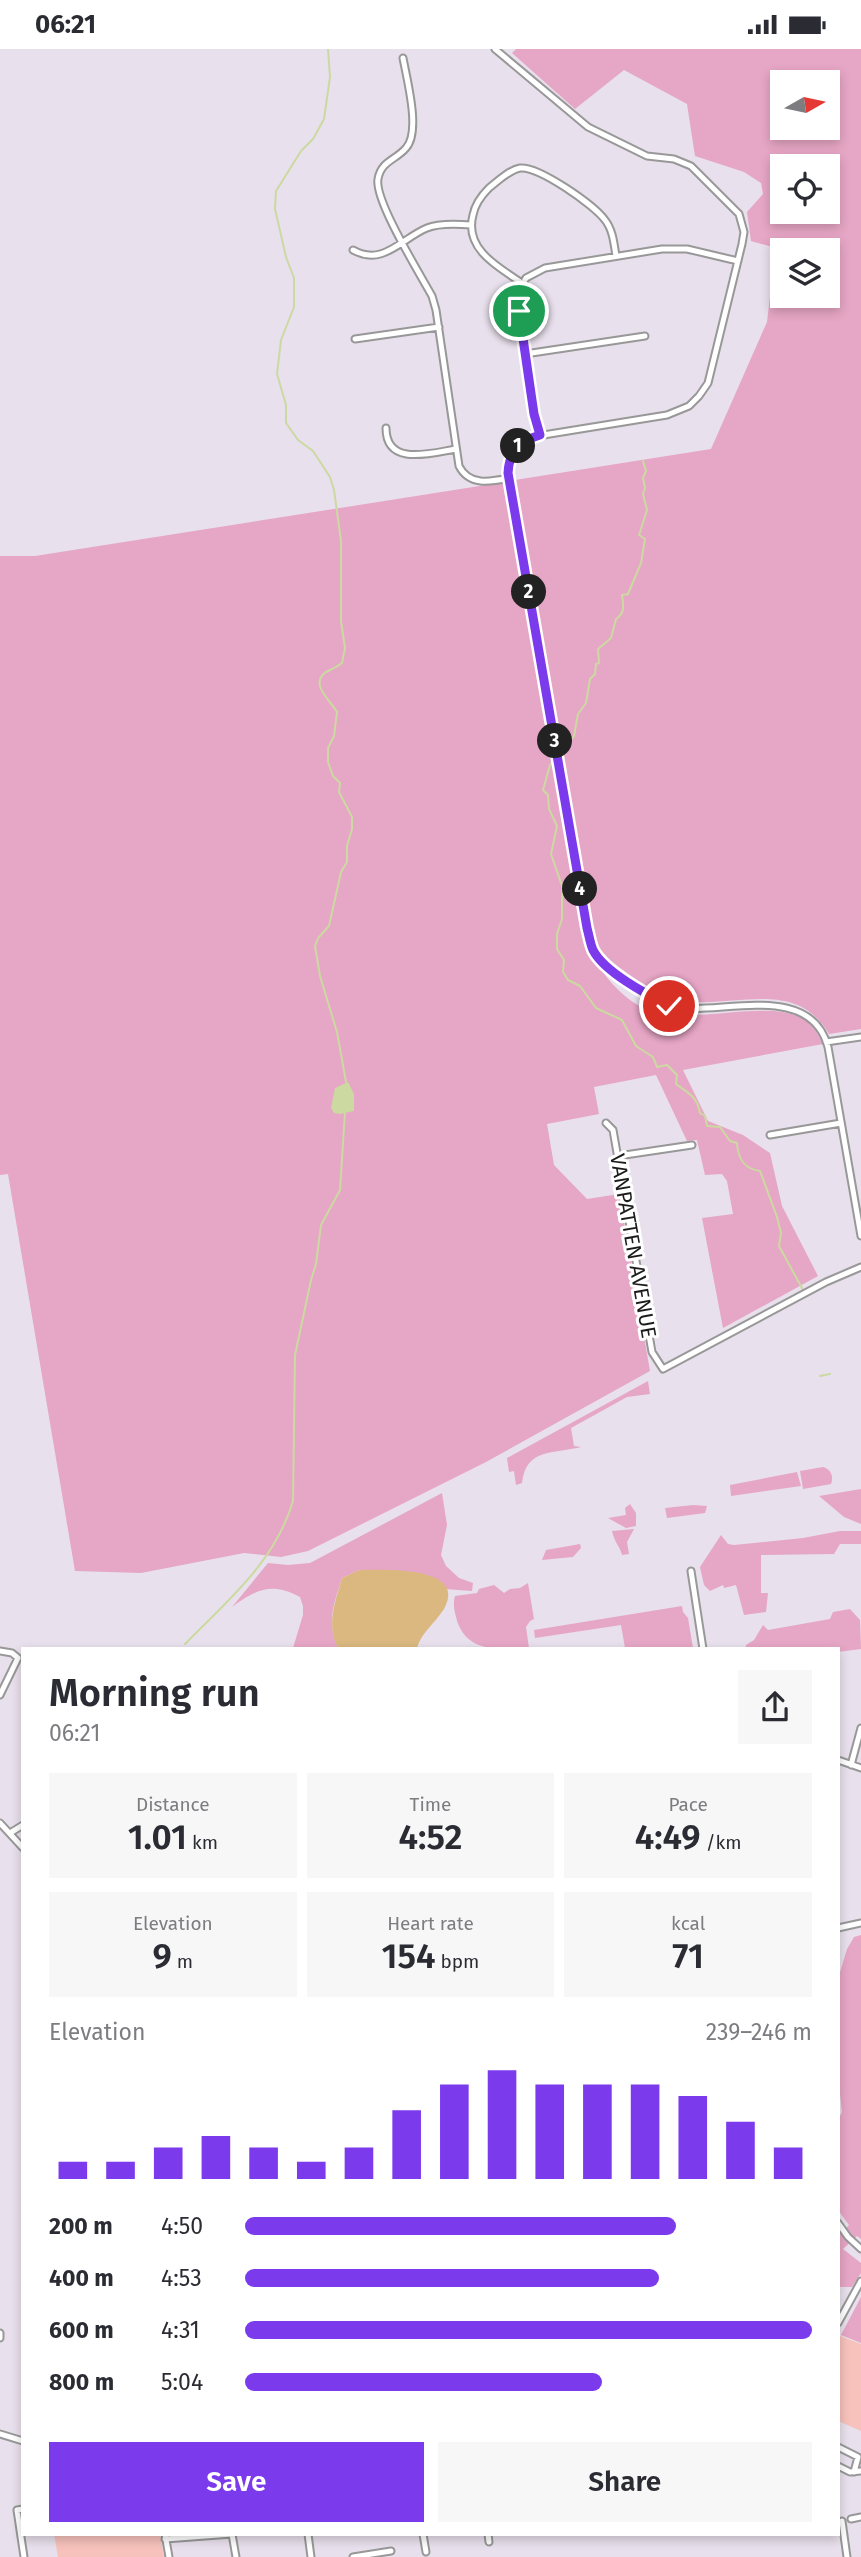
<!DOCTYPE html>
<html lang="en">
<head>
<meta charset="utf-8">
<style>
  :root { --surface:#fff; --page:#f7f7f7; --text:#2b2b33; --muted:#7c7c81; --accent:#7c3aed }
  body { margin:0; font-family:"Fira Sans",sans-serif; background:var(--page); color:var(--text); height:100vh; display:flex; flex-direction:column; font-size:26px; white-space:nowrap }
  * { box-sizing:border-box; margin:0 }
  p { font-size:23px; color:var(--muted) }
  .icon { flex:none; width:38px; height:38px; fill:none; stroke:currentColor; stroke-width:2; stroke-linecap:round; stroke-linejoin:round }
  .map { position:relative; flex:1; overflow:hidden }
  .panel { position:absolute; left:21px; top:1598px; width:819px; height:889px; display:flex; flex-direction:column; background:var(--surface); border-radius:0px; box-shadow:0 4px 10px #0003 }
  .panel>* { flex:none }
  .needle { width:46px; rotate:81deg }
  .tools { position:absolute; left:770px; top:21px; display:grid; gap:14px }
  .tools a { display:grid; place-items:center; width:70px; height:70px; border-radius:0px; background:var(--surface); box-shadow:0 4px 10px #0003; font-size:35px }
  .pin { position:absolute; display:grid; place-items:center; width:60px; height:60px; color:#fff; margin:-30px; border:4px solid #fff; border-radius:50%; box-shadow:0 2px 7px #0007 }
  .km { position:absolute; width:35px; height:35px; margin:-18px; border-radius:50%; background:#222; color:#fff; font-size:19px; line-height:35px; text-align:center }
  .round { display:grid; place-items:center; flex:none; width:74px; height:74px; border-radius:0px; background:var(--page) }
  .overview { display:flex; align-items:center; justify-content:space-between; height:119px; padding:0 28px }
  h1 { font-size:38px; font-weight:600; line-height:52px }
  .stats { display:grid; grid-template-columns:repeat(3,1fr); gap:10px; height:119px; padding:7px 28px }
  .stats div { display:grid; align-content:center; border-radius:0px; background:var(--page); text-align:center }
  .stats b { font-size:35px; font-weight:600 }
  .stats small { font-size:19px; font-weight:400 }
  .stats p { font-size:19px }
  .chart { height:196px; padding:14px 28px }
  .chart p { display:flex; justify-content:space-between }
  .chart svg { width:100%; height:126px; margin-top:7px; stroke:var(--accent); stroke-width:6 }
  .button { display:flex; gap:14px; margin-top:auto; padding:14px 28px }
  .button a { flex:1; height:80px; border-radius:0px; background:var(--accent); color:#fff; font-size:28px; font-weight:600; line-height:80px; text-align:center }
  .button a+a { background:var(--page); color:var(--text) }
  ul { padding:0 28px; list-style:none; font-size:23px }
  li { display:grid; grid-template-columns:112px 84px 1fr; align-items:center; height:52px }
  li i { height:18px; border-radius:9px; background:var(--accent) }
  .status { display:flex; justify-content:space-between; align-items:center; height:49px; padding:0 35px; background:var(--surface); direction:ltr }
  .status svg { height:19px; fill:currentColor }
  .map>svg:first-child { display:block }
</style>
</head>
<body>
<div class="status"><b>06:21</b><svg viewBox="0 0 49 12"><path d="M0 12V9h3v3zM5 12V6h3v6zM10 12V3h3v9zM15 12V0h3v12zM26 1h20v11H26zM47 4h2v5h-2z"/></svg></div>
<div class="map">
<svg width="861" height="2508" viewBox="0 0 861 2508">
  <rect width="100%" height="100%" fill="#e8e0ec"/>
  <path fill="#e6a6c5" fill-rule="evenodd" d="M516,0h345v980l-32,5c-33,-56 -93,-26 -144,-33 -21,-3 -41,-16 -58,-28 -14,-10 -26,-19 -33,-35l-79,-458 196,-31 56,-127 9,-74 -25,-7 -4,-29 16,-18 -2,-11 -17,-11 -49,-16 -8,-52 -63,-34 -49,39 -63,-56zM782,33h46v46h-46zM782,117h46v46h-46zM782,201h46v46h-46z
    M505,433l79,459c15,29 37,61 70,71 42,13 120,-16 154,10 7,6 11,14 15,22l-140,26 25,51 35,14 27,18 12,53 36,70 -95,52 -21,-110 31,-4 -6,-33 -5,-7 -17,1 -8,-35 -10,1 -31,-66 -62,12 5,27 -52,10 7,41 33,34 32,-5 31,177 -164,91 -178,89 -27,6 -37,-4 -103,20 -66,-2 -67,-397 -8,1v-619h35z
    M648,1332l2,13 -23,3 -56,31 3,18 7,1c-28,7 -55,1 -59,36l-6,2 -2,-14 -5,1 -2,-14z
    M823,1418c8,2 11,10 8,17l-28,5 -3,-18z
    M797,1423l4,14 -70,10 -1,-11z
    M861,1440v35l-17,-7 -25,-21z
    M442,1444l5,32 -6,30 5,11 13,12 14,5 -1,8 -27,-2 -1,-2 -85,-17 -17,8c-8,26 -16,44 -4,70h-45l10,-33v-9l-3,-9c-29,-15 -43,-8 -68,10l36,-44 20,2 22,-2z
    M630,1455l6,9v13l-10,2 -18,-10 18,-3 -1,-7z
    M693,1456l14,1 -2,7 -38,5 -2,-10z
    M634,1480l-7,13 2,12 -7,1c-2,-9 -7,-11 -10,-24z
    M840,1482h21v13h-21l-6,10 -73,1v38h7l-2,19 -22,3 -8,-30 -12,3 -1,-3 -13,6 -6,-6 -4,-18 21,-32 7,9 6,1 69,-7z
    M580,1495l1,4 -8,9 -31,3 4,-10z
    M528,1534l6,36 -4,2 -4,6 3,21c-30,1 -64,6 -73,-31 -2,-7 -3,-15 -1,-21l22,-3 2,-4 15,-4 10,8 6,-4 10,-1z
    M682,1557l1,6 5,6 5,30h-68l-4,-23 -86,13 -1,-8z
    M850,1560l10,11 1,29 -23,3v-3l-92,-1v-3l8,-5 9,-15 5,5 62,-11 3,-7z
    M861,1886v304l-4,-3 -14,13 18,14v10l-9,14h-14v-51l11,-11 -11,-15v-90l4,-8 -4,-36v-97l9,-30 7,-12z
    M861,2248v46l-20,-8z"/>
  <path fill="#f7c2bc" d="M840,2287l21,8v87l-23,-10z
    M54,2485h106l4,23h-106z"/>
  <path fill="#dab87f" d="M359,1521c21,0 110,-5 85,39 -9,14 -23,24 -27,39h-79c-12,-24 -3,-45 4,-70z"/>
  <path fill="#ccd9a1" d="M348,1033l6,12v17l-14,3 -6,-1 -3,-5 4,-20z"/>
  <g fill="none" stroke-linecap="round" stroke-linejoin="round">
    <path stroke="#ccd9a1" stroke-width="2" d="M328,0l2,28 -6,42 -11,20 -12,12 -25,40 -1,18 11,48 8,21v29l-13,33 -4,34 9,31v18l12,17 15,11 17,26 4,13 7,51v80l4,27 -3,15c-5,4 -10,6 -16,9 -17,12 4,28 11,40l-3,24 -6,12v14l5,14 7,7 -1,9 13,25v12l-5,17v16l-6,10 -12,54 -11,12 -3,8 5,30 17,56 9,50
      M561,704l13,-17 4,-22 8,-11 4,-24 5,-5 1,-10 3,-1 -1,-14 13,-11 5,-19c10,-6 7,-16 6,-24l6,-1 13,-31 4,-24 -6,-4 1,-3 7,-22 -4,-16 2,-6 -2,-10 3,-7 -3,-10
      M554,712l-4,4 -7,25 5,5 1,14 8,17 -6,28 11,32v33l-5,15v15l7,11 -1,12 5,8 12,6 16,22 26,12 14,26 17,11 4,10 10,-2 10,10 -1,9c12,9 21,12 24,29l5,3 2,10 13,1 10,14 7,2c1,16 7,26 23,28l17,46 4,16 -2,13 24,44
      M820,1327l10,-2
      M185,1595c43,-44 90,-82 108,-143l2,-146 16,-75 5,-16 5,-39 19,-35 5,-78"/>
    <defs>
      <path id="minor" d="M495,0l93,78 59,29 27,3 17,7 48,48 5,18 -2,12 -34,139 -9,13 -10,10 -22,9 -136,22c-15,9 -22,18 -23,36l79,455c5,24 17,36 36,50 17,12 37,28 57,30 46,5 131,-25 148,39l33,189
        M403,9c4,22 18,74 3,90 -10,12 -25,13 -28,31 -4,21 42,95 54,117l4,14 23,156c10,20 31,16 50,12
        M353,201c30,17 49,-12 74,-22 12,-5 31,-4 44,-3
        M522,234c-24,-16 -58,-34 -49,-68 2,-11 8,-19 16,-27 9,-7 20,-18 31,-20 19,-2 74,37 85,52 8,10 9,24 11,36
        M355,290l84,-12
        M525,305l120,-18
        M386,379c0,39 45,25 70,21
        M540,385l-6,-20 -15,-103v-20l7,-13 19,-10 117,-19h25l51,12
        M826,993l35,-5
        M606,1074l7,7 39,222 11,17 163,-87 35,-15
        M770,1086l71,-12
        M618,1107l74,-11
        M691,1522l12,78
        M0,1602l12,2 6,5 -18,37
        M838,1711l23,8
        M851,1716l10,-37
        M0,1774l23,25
        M10,1784l13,-8
        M838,1879l23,-5
        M838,2174l10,14 13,12
        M838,2274l23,-42
        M0,2284v5
        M0,2385l23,7
        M838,2398l20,10 -4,15
        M838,2417l12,6 11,-1
        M23,2460l-6,1 7,47
        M851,2470l10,-2
        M842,2472l5,36
        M165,2485l4,23
        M232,2485l4,23
        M308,2485l3,23
        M423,2485l3,18
        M488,2485l1,8
        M165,2490l67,-5
        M353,2508l38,-6"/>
    </defs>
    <use href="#minor" stroke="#989898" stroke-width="9"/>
    <use href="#minor" stroke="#fff" stroke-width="5"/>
  </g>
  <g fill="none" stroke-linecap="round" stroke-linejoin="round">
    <defs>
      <path id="route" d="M519,262l15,103 6,21c-20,6 -31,16 -32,38l79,455c2,7 3,15 6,22 11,22 55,45 76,56"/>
    </defs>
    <use href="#route" stroke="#fff" stroke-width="14"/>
    <use href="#route" stroke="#7c3aed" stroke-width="9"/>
  </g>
  <g text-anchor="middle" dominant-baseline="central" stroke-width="6" stroke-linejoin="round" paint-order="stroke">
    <g font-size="21" fill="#1b1b1b" stroke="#fff">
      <text transform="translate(633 1197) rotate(80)">VANPATTEN AVENUE</text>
    </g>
  </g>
</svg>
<div class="tools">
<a><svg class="needle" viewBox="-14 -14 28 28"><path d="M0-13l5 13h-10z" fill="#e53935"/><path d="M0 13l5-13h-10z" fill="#7c7c81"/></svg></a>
<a><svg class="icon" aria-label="locate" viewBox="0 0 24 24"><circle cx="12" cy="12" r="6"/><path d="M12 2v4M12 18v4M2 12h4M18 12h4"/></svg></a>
<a><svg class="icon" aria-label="layers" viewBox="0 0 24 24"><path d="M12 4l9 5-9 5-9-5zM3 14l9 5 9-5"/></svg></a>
</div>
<div class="pin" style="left:519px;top:262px;background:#1e9e55"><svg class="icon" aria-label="arrive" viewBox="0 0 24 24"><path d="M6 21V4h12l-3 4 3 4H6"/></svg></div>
<div class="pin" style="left:669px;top:957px;background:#d93025"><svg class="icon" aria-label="check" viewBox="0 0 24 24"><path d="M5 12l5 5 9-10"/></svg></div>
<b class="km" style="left:518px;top:397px">1</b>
<b class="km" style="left:529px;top:543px">2</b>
<b class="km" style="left:555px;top:692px">3</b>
<b class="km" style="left:580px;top:840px">4</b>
<section class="panel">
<div class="overview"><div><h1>Morning run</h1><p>06:21</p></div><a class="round"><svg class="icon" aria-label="share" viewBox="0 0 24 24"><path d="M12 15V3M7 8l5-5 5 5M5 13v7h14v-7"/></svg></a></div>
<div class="stats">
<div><p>Distance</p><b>1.01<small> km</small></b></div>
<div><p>Time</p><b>4:52</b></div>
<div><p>Pace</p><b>4:49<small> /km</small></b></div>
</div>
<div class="stats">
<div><p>Elevation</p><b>9<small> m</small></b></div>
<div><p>Heart rate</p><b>154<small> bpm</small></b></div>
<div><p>kcal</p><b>71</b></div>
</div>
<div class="chart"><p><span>Elevation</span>239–246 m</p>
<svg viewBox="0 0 160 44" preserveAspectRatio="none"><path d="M5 44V38M15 44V38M25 44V33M35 44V29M45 44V33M55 44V38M65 44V33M75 44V20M85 44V11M95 44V6M105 44V11M115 44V11M125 44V11M135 44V15M145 44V24M155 44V33"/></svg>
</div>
<ul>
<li><b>200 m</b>4:50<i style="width:76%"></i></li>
<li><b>400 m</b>4:53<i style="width:73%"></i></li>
<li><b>600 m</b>4:31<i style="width:100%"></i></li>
<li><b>800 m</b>5:04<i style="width:63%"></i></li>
</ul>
<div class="button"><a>Save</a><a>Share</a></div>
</section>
</div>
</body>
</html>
